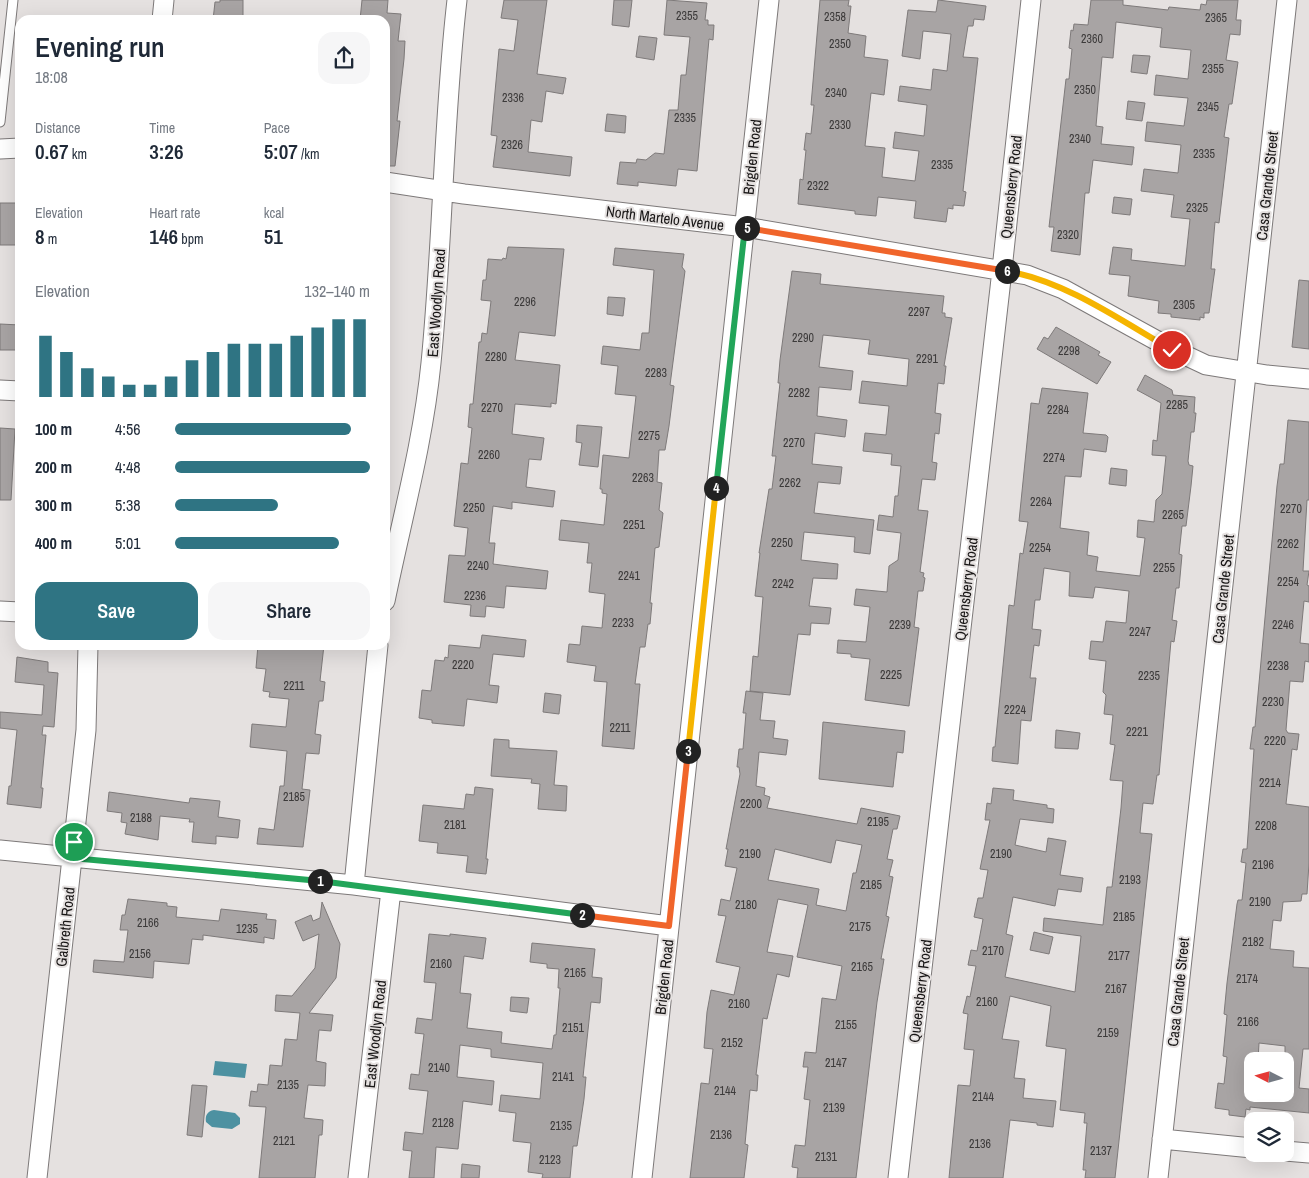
<!DOCTYPE html>
<html lang="en">
<head>
<meta charset="utf-8">
<style>
  :root { --surface:#fff; --page:#f6f6f7; --text:#1f2937; --muted:#747a83; --accent:#2f7483 }
  body { margin:0; font-family:"Archivo Narrow",sans-serif; background:var(--page); color:var(--text); height:100vh; display:flex; flex-direction:column; font-size:19px; white-space:nowrap }
  * { box-sizing:border-box; margin:0 }
  p { font-size:16px; color:var(--muted) }
  .icon { flex:none; width:28px; height:28px; fill:none; stroke:currentColor; stroke-width:2; stroke-linecap:round; stroke-linejoin:round }
  .map { position:relative; flex:1; overflow:hidden }
  .panel { position:absolute; left:15px; top:15px; width:375px; height:635px; display:flex; flex-direction:column; background:var(--surface); border-radius:15px; box-shadow:0 5px 20px #0002 }
  .panel>* { flex:none }
  .needle { width:32px; rotate:276deg }
  .buttons { position:absolute; left:1244px; top:1052px; display:grid; gap:10px }
  .buttons a { display:grid; place-items:center; width:50px; height:50px; border-radius:10px; background:var(--surface); box-shadow:0 5px 20px #0002; font-size:25px }
  .pin { position:absolute; display:grid; place-items:center; width:42px; height:42px; color:#fff; margin:-21px; border:2px solid #fff; border-radius:50%; box-shadow:0 1px 5px #0007 }
  .km { position:absolute; width:25px; height:25px; margin:-12px; border-radius:50%; background:#222; color:#fff; font-size:14px; line-height:25px; text-align:center }
  .round { display:grid; place-items:center; flex:none; width:52px; height:52px; border-radius:15px; background:var(--page) }
  .overview { display:flex; align-items:center; justify-content:space-between; height:85px; padding:0 20px }
  h1 { font-size:28px; font-weight:600; line-height:38px }
  .figures { display:grid; grid-template-columns:repeat(3,1fr); gap:8px; height:85px; padding:5px 20px }
  .figures div { display:grid; align-content:center }
  .figures b { font-size:21px; font-weight:600 }
  .figures small { font-size:14px; font-weight:400 }
  .figures p { font-size:14px }
  .chart { height:140px; padding:10px 20px }
  .chart p { display:flex; justify-content:space-between }
  .chart svg { width:100%; height:90px; margin-top:5px; stroke:var(--accent); stroke-width:6 }
  .button { display:flex; gap:10px; margin-top:auto; padding:10px 20px }
  .button a { flex:1; height:58px; border-radius:15px; background:var(--accent); color:#fff; font-size:20px; font-weight:600; line-height:58px; text-align:center }
  .button a+a { background:var(--page); color:var(--text) }
  ul { padding:0 20px; list-style:none; font-size:16px }
  li { display:grid; grid-template-columns:80px 60px 1fr; align-items:center; height:38px }
  li i { height:12px; border-radius:6px; background:var(--accent) }
  .map>svg:first-child { display:block }
</style>
</head>
<body>
<div class="map">
<svg width="1309" height="1178" viewBox="0 0 1309 1178">
  <rect width="100%" height="100%" fill="#e5e1e0"/>
  <path fill="#4d91a1" d="M215,1061l32,3 -2,14 -32,-3z
    M214,1110l21,3 5,5v6l-8,5 -20,-2 -6,-5c-1,-6 1,-11 8,-12z"/>
  <path fill="#a8a4a4" stroke="#7e7a7a" fill-rule="evenodd" d="M220,0h23v20h-30l2,-18h5z
    M362,0h26l-1,13 14,1 -3,27h7l-1,18 -7,62h3l-5,45h-10v-146h-25z
    M504,0h43l-10,74 29,4 -3,16 -17,-3 -4,31 -11,-2 -3,32 44,5 -2,19 -77,-9 4,-31 -6,-1 8,-86 15,2 4,-31 -17,-2z
    M614,0h18l-3,27 -17,-2z
    M667,0l40,3 -2,17h3v5h6l-1,15 -4,-1 -12,132 -19,-2 -2,17 -38,-4v4l-21,-2 3,-22 16,1 1,-4 9,1 9,-7 9,1 5,-44h9l3,-35h5l4,-38 -26,-2z
    M820,0h29l-1,6h3l-3,27 18,3 -2,21 24,3 -4,35 -13,-2 -6,53 20,2 -3,29 33,4 4,-30 -26,-3 2,-16 29,4 3,-31 -29,-4 2,-15 31,4 2,-21 14,2 4,-37 -28,-3 -3,28 -18,-3 6,-46 28,2 2,-12 48,6 -2,14 -10,-1 -1,7h-5l-5,31 15,1 -15,133 3,1 -2,14 -11,-1v4l-5,-1 -2,14 -32,-4 2,-17 -38,-4 -2,19 -21,-2v-3l-57,-7 2,-25 3,1 3,-30h-2l2,-17 5,1 3,-29h-3z
    M1091,0h32v5l45,5 1,-3 31,3 1,-6 5,1 1,-5h31l-2,20h5l-1,15 -10,-1 -4,26 12,2 -6,42h-3l-5,33 5,1 -10,85 -4,-1 -4,47h4l-2,14 -4,30h-5v5l-4,-1v3l-29,-3v-3l-13,-1 1,-12 -31,-5 2,-20 -21,-2 4,-27 19,2 -1,11 54,6 5,-47 -19,-2 3,-22 -33,-4 3,-22 34,4 3,-28 -36,-4 2,-19 37,4 4,-28 -34,-3 2,-20 32,4 3,-29 -31,-3 2,-19 -46,-6 -3,36 -11,-1 -6,69 7,1 -2,17 33,3 -2,18 -39,-5 -4,33h-4l-5,62 -29,-4 3,-24h-5l17,-148h3l3,-30 -3,-1 2,-18 2,1 1,-7 14,1z
    M639,36l18,2 -3,22 -18,-3z
    M1133,55l17,1 -3,18 -16,-2z
    M1128,101l17,2 -3,18 -16,-2z
    M607,114l19,2 -1,17 -20,-2z
    M1114,197l18,2 -2,16 -18,-2z
    M0,203h20v42h-20z
    M508,247l56,2 -9,87 -36,-4 -4,28 45,5 -4,39 -5,-1v4l-36,-3 -3,30 32,4 -3,22 -12,-1 -3,28 29,4 -2,16 -41,-5v7l-19,-3 -4,37h6l-2,21 55,7 -2,18 -40,-3 -2,22 -18,-2 -1,11 -15,-1 1,-11 -27,-3 5,-47 16,1 3,-28 -14,-2 7,-63 7,1 4,-36 -4,-1 2,-23h3l6,-62h2l1,-9 5,1 4,-33 -10,-1 2,-20h3l2,-21 14,1 1,-2 3,1z
    M615,248l69,6 -2,13 3,4 -15,114 4,1 -5,40 -4,24h-6l-2,32 5,1 -3,27 4,3 -4,34 -4,1 -5,55h2l-2,21h-2l-3,23h-5l-5,37h5l-6,65 -32,-3 5,-64 -13,-1 2,-15 -29,-4 2,-18 11,1 2,-19 20,2 3,-34 -16,-2 3,-29h-5l2,-20 -30,-3 2,-20 43,5 3,-31 -5,-1v-4h-2l3,-34 26,3 7,-62 -21,-2 3,-28 -17,-2 2,-18 37,4 2,-17h7l5,-63 -41,-5z
    M792,271l29,3 -1,10 124,12 -2,17h3v4l7,1 -8,48h2l-2,18 -6,-1 -3,30 6,1 -2,20 -4,-1 -3,29 5,1 -2,17 -13,-1 -4,31 10,1 -8,61 4,1 -1,4 2,1 -2,13h-5l-4,36 5,1 -10,78 -44,-6 5,-41 -19,-2v-3l-14,-1 1,-13 28,2 4,-35 -16,-2 2,-16 31,3 2,-26 9,-6 3,-27 -24,-3 2,-15 14,2 2,-21h3l3,-30 -10,-1 1,-11 -29,-3 2,-18 21,2 3,-29 -30,-3 3,-22 45,5 2,-27 -41,-5 2,-14 -47,-5 -4,32 34,4 -2,19 -32,-3 -2,29 30,4 -2,17 -30,-4 -3,31 30,3 -2,17 -22,-2 -4,31 60,7 -4,34 -16,-2 1,-15 -51,-5 -3,28 37,4 -1,15 -24,-1 -4,28 22,2 -2,16 -18,-1 -1,12 -12,-1 -8,61 -40,-4 3,-35 5,1 5,-60 -8,-1 5,-43h-1l10,-64h3l4,-33h-4l8,-73h-2l2,-23z
    M1299,280l10,1v68l-17,-2z
    M608,297l17,1 -2,18 -16,-2z
    M0,324l20,1v25h-20z
    M1056,327l44,25 -2,3 13,7 -14,22 -60,-35 7,-12 4,2z
    M1145,375l27,15 1,5 22,2 -1,16h2l-2,19h-3l-3,29 1,4 4,1 -2,20 -5,40h-4l-3,28 3,1 -3,33h-3l-4,32 5,1 -3,21 -3,-1 -12,134h-2l-4,29 -10,-1 -3,30 12,1 -37,344h-30l1,-8h-3l4,-47h-3l1,-10 -25,-3 6,-61 -20,-3 5,-40 -41,-10 -8,43 17,2 -5,37 11,1 -2,19 33,3 -3,26 -16,-2v-2l-27,-3 -7,58h-54l9,-93 12,1 4,-36 -10,-1 4,-35 -5,-1 4,-17 3,1 6,-31 -8,-1 3,-15 6,1 6,-32 -9,-2 4,-19h5l5,-28 -8,-1 10,-49h-5l2,-17 4,1 2,-16 21,2 -1,10 34,5v3l7,1 -1,14 -33,-4 -5,26 31,7 2,-14 18,3 -6,34 23,3 -2,14 -23,-3 -3,17 -42,-9 -7,37 7,2 -8,41 70,15 6,-56 -38,-5 1,-13 59,7 4,-38h5l9,-79 2,-27 -13,-1 5,-35 -5,-1 3,-29 -9,-1 2,-19 -3,-3 3,-31 -17,-2 2,-18 12,1 3,-21 20,2 3,-32 -34,-4 -2,11 -24,-2 1,-24 -26,-4 -4,32h-5l-3,29 9,1 -2,16 -5,-1 -4,33h6l-5,43 -10,-1 -3,44 -26,-3 1,-14h2l14,-142 5,1 6,-53 3,1 5,-32 -9,-1 12,-118 8,1 3,-16 46,5 -5,40 23,2 2,2 -2,15 -22,-3 -3,28 -16,-1 -5,52 29,4 -2,23 11,2 -2,14 44,5 5,-38 -8,-1 1,-17 16,2 2,-22 6,-6 4,-38 -14,-1 1,-15 4,1 4,-38 -24,-13z
    M1288,420l21,2v78h-2l-4,71h6l-2,14 2,1v16l-5,-1 -4,42 9,1v18l-4,-1 -2,21 -13,-1 -4,49 2,3 11,1 -2,16 -5,-1 -6,55 23,3v56l-2,31h-5l-1,7 -18,1 -2,19 -8,-1 -3,29 24,2 -1,16 16,1v81h-6l-4,39 10,1v24l-59,-6v3l-4,-1 -1,8 -16,-2v-5l-14,-2 3,-25 6,1 3,-27 -4,-1 4,-41 -3,-1 3,-31 10,-79 1,-4h4l4,-37 -5,-1 2,-13h4l7,-100h-4l3,-22h2l22,-241 3,-22h4zM1259,1043l26,3v48h-33v-33h6z
    M577,425l25,2 -4,40 -19,-2 3,-22 -6,-1z
    M0,428l15,1 -4,71h-11z
    M1111,468l16,2 -1,16 -17,-2z
    M482,635l44,5 -2,17 -31,-3 -4,31 10,1 -2,17 -30,-4 -3,27 -32,-3v-3l-13,-2 3,-28 9,1 4,-31 9,1 1,-4 3,1 1,-13 31,3z
    M258,645h66l-4,36 5,1 -2,19h-4l-4,33 6,1 -2,19 -13,-1 -4,36 8,1 -7,57 -46,-3 2,-16 15,2 6,-44h4l3,-35 -37,-4 2,-23 34,3 3,-28 -20,-2 1,-5 -7,-1 3,-22 -10,-1z
    M17,657l31,5v10l10,1 -4,54 -11,-1 -1,9h4l-5,53h2l-2,20 -34,-4 2,-18h2l6,-56 -17,-2v-16l42,3 2,-30 -29,-3z
    M746,691l17,2 -3,27 15,1 -2,17 15,2 -2,15 -27,-3 -3,34 9,2 -1,7 6,2 -3,11 90,16 4,-16 39,8 -3,13h-4l-6,30 6,1 -4,16 4,1 -7,39 3,1 -8,42h3l-7,43 -21,176h-59l1,-10 -6,-1 3,-22 10,1 5,-46 -6,-1 4,-32h-5l2,-15 11,1 6,-55 14,2 6,-34 -45,-9 11,-52 -30,-6 -11,53 26,4 -4,21 -12,-3 -10,45 -4,-1 -7,57h2l-1,16 -7,-1 -5,54 3,1 -4,33h-54l11,-95 8,1 4,-35 -9,-1 3,-36 4,-22 23,5 6,-28 -24,-5 10,-46 -8,-1 3,-16 9,2 7,-33 -12,-2 3,-17h-2l14,-75 -1,-7h-2l2,-18h4l3,-36h-3zM836,840l26,5 -6,28h-3l-7,38 -30,-6 3,-16 -51,-9 7,-31 56,14z
    M545,693l16,2 -2,19 -16,-2z
    M823,722l82,9 -2,22 -6,-1 -4,35 -74,-8z
    M1056,730l24,3 -2,16 -23,-1z
    M494,739l15,1v8l48,3 -3,34 13,1 -1,25 -28,-2 2,-25 -9,-1 1,-4 -41,-3z
    M475,787l18,2 -7,70h2l-2,15 -20,-2 2,-16 -31,-3 1,-10 -19,-2 4,-36 41,4 2,-15 8,1z
    M109,792l80,11 1,-5 30,3 -2,16 22,3 -2,18 -22,-2v8l-24,-2 2,-20h-5l1,-3 -30,-3 -2,24 -33,-6 2,-11 -6,-1 1,-9 -15,-2z
    M128,899l39,4v3l10,1 -1,10 43,4 2,-12 46,5 -1,5 10,1 -2,19 -10,-2v6l-61,-8v5l-11,-1 -3,25 -35,-3 -1,17 -60,-6 1,-12 30,2 4,-32h-8l2,-15h3z
    M322,902l18,42 -4,34 -27,35 24,2 -2,16 -12,-1 -3,31 10,2 -1,23 -17,-1 -4,33 19,2 -1,15h-3l-4,43h-56l7,-71 -17,-1 2,-15 6,1 1,-8 10,1 2,-20 12,1 3,-27 12,1 3,-27 -25,-2 1,-16 16,1 23,-28 4,-34 -16,7 -8,-19 16,-7 2,6 7,-3z
    M1034,932l19,5 -4,17 -19,-4z
    M429,934l21,2v-2l36,4 -3,21 -19,-3 -4,37 11,1 -4,34 35,4 -1,11 51,6 2,-14h2l4,-47h-2l1,-19 -12,-1v-4l-17,-2 2,-19 63,6 -3,28 10,1 -2,25 -9,-1 -8,75h3l-2,22 -7,47h-4l-3,32h-28l1,-4 -15,-2 3,-29 -18,-2 3,-28 -17,-2 2,-16 39,4 3,-36 -52,-6v-8l-31,-4 -3,32 37,4 -2,24 -29,-4 -5,48 -22,-2 -2,31h-25l3,-27 -9,-1 2,-18 18,2 5,-43 -19,-2 2,-15 8,1 5,-41 -9,-1 2,-15 15,2 4,-37 -12,-1z
    M511,997l18,1 -2,15 -17,-2z
    M192,1085l15,1 -5,51 -15,-2z
    M462,1164l18,2 -1,12h-18z"/>
  <g fill="none" stroke-linecap="round" stroke-linejoin="round">
    <defs>
      <path id="service" d="M0,122l13,-122"/>
      <path id="minor" d="M162,20l2,-20
        M0,149l20,-1
        M385,182l79,12 281,33 282,48 36,14 109,60 34,16 61,10 42,4
        M0,390l20,1
        M385,601c16,-79 38,-157 46,-238 12,-121 12,-242 26,-363
        M0,611l20,1
        M0,850l354,35 315,41
        M354,885l24,-240
        M1162,1139l90,9
        M1285,1151l24,2
        M37,1178l49,-448 2,-85
        M358,1178l33,-288
        M642,1178l127,-1178
        M898,1178l102,-890 31,-288
        M1158,1178l129,-1178"/>
    </defs>
    <use href="#service" stroke="#7d7979" stroke-width="11"/>
    <use href="#minor" stroke="#7d7979" stroke-width="21"/>
    <use href="#service" stroke="#fff" stroke-width="9"/>
    <use href="#minor" stroke="#fff" stroke-width="19"/>
  </g>
  <g fill="none" stroke-linecap="round" stroke-linejoin="round">
    <defs>
      <path id="split-1" d="M74,842l-2,16 248,23"/>
      <path id="split-2" d="M320,881l262,34"/>
      <path id="split-3" d="M582,915l87,11 19,-175"/>
      <path id="split-4" d="M688,751l28,-263"/>
      <path id="split-5" d="M716,488l29,-261 2,1"/>
      <path id="split-6" d="M747,228l260,43"/>
      <path id="split-7" d="M1007,271c60,11 113,49 165,79"/>
    </defs>
    <use href="#split-1" stroke="#fff" stroke-width="10"/>
    <use href="#split-2" stroke="#fff" stroke-width="10"/>
    <use href="#split-3" stroke="#fff" stroke-width="10"/>
    <use href="#split-4" stroke="#fff" stroke-width="10"/>
    <use href="#split-5" stroke="#fff" stroke-width="10"/>
    <use href="#split-6" stroke="#fff" stroke-width="10"/>
    <use href="#split-7" stroke="#fff" stroke-width="10"/>
    <use href="#split-1" stroke="#22a559" stroke-width="6"/>
    <use href="#split-2" stroke="#22a559" stroke-width="6"/>
    <use href="#split-3" stroke="#f0652b" stroke-width="6"/>
    <use href="#split-4" stroke="#f5b400" stroke-width="6"/>
    <use href="#split-5" stroke="#22a559" stroke-width="6"/>
    <use href="#split-6" stroke="#f0652b" stroke-width="6"/>
    <use href="#split-7" stroke="#f5b400" stroke-width="6"/>
  </g>
  <g text-anchor="middle" dominant-baseline="central" stroke-width="4" stroke-linejoin="round" paint-order="stroke">
    <g font-size="12" fill="#3c3a3a">
      <text x="687" y="16">2355</text>
      <text x="835" y="17">2358</text>
      <text x="1216" y="18">2365</text>
      <text x="1092" y="39">2360</text>
      <text x="840" y="44">2350</text>
      <text x="1213" y="69">2355</text>
      <text x="1085" y="90">2350</text>
      <text x="836" y="93">2340</text>
      <text x="513" y="98">2336</text>
      <text x="1208" y="107">2345</text>
      <text x="685" y="118">2335</text>
      <text x="840" y="125">2330</text>
      <text x="1080" y="139">2340</text>
      <text x="512" y="145">2326</text>
      <text x="1204" y="154">2335</text>
      <text x="942" y="165">2335</text>
      <text x="818" y="186">2322</text>
      <text x="1197" y="208">2325</text>
      <text x="1068" y="235">2320</text>
      <text x="525" y="302">2296</text>
      <text x="1184" y="305">2305</text>
      <text x="919" y="312">2297</text>
      <text x="803" y="338">2290</text>
      <text x="1069" y="351">2298</text>
      <text x="496" y="357">2280</text>
      <text x="927" y="359">2291</text>
      <text x="656" y="373">2283</text>
      <text x="799" y="393">2282</text>
      <text x="1177" y="405">2285</text>
      <text x="492" y="408">2270</text>
      <text x="1058" y="410">2284</text>
      <text x="649" y="436">2275</text>
      <text x="794" y="443">2270</text>
      <text x="489" y="455">2260</text>
      <text x="1054" y="458">2274</text>
      <text x="643" y="478">2263</text>
      <text x="790" y="483">2262</text>
      <text x="1041" y="502">2264</text>
      <text x="474" y="508">2250</text>
      <text x="1291" y="509">2270</text>
      <text x="1173" y="515">2265</text>
      <text x="634" y="525">2251</text>
      <text x="782" y="543">2250</text>
      <text x="1288" y="544">2262</text>
      <text x="1040" y="548">2254</text>
      <text x="478" y="566">2240</text>
      <text x="1164" y="568">2255</text>
      <text x="629" y="576">2241</text>
      <text x="1288" y="582">2254</text>
      <text x="783" y="584">2242</text>
      <text x="475" y="596">2236</text>
      <text x="623" y="623">2233</text>
      <text x="900" y="625">2239</text>
      <text x="1283" y="625">2246</text>
      <text x="1140" y="632">2247</text>
      <text x="463" y="665">2220</text>
      <text x="1278" y="666">2238</text>
      <text x="891" y="675">2225</text>
      <text x="1149" y="676">2235</text>
      <text x="294" y="686">2211</text>
      <text x="1273" y="702">2230</text>
      <text x="1015" y="710">2224</text>
      <text x="620" y="728">2211</text>
      <text x="1137" y="732">2221</text>
      <text x="1275" y="741">2220</text>
      <text x="1270" y="783">2214</text>
      <text x="294" y="797">2185</text>
      <text x="751" y="804">2200</text>
      <text x="141" y="818">2188</text>
      <text x="878" y="822">2195</text>
      <text x="455" y="825">2181</text>
      <text x="1266" y="826">2208</text>
      <text x="750" y="854">2190</text>
      <text x="1001" y="854">2190</text>
      <text x="1263" y="865">2196</text>
      <text x="1130" y="880">2193</text>
      <text x="871" y="885">2185</text>
      <text x="1260" y="902">2190</text>
      <text x="746" y="905">2180</text>
      <text x="1124" y="917">2185</text>
      <text x="148" y="923">2166</text>
      <text x="860" y="927">2175</text>
      <text x="247" y="929">1235</text>
      <text x="1253" y="942">2182</text>
      <text x="993" y="951">2170</text>
      <text x="140" y="954">2156</text>
      <text x="1119" y="956">2177</text>
      <text x="441" y="964">2160</text>
      <text x="862" y="967">2165</text>
      <text x="575" y="973">2165</text>
      <text x="1247" y="979">2174</text>
      <text x="1116" y="989">2167</text>
      <text x="987" y="1002">2160</text>
      <text x="739" y="1004">2160</text>
      <text x="1248" y="1022">2166</text>
      <text x="846" y="1025">2155</text>
      <text x="573" y="1028">2151</text>
      <text x="1108" y="1033">2159</text>
      <text x="732" y="1043">2152</text>
      <text x="836" y="1063">2147</text>
      <text x="439" y="1068">2140</text>
      <text x="563" y="1077">2141</text>
      <text x="288" y="1085">2135</text>
      <text x="725" y="1091">2144</text>
      <text x="983" y="1097">2144</text>
      <text x="834" y="1108">2139</text>
      <text x="443" y="1123">2128</text>
      <text x="561" y="1126">2135</text>
      <text x="721" y="1135">2136</text>
      <text x="284" y="1141">2121</text>
      <text x="980" y="1144">2136</text>
      <text x="1101" y="1151">2137</text>
      <text x="826" y="1157">2131</text>
      <text x="550" y="1160">2123</text>
    </g>
    <g font-size="15" fill="#181616" stroke="#e5e1e0">
      <text transform="translate(752 157) rotate(-84)">Brigden Road</text>
      <text transform="translate(1267 186) rotate(-84)">Casa Grande Street</text>
      <text transform="translate(1011 187) rotate(-84)">Queensberry Road</text>
      <text transform="translate(665 218) rotate(7)">North Martelo Avenue</text>
      <text transform="translate(436 303) rotate(-86)">East Woodlyn Road</text>
      <text transform="translate(966 589) rotate(-83)">Queensberry Road</text>
      <text transform="translate(1223 589) rotate(-84)">Casa Grande Street</text>
      <text transform="translate(65 927) rotate(-84)">Galbreth Road</text>
      <text transform="translate(664 977) rotate(-84)">Brigden Road</text>
      <text transform="translate(920 991) rotate(-83)">Queensberry Road</text>
      <text transform="translate(1178 992) rotate(-84)">Casa Grande Street</text>
      <text transform="translate(375 1034) rotate(-84)">East Woodlyn Road</text>
    </g>
  </g>
</svg>
<div class="buttons">
<a><svg class="needle" viewBox="-14 -14 28 28"><path d="M0-13l5 13h-10z" fill="#e53935"/><path d="M0 13l5-13h-10z" fill="#747a83"/></svg></a>
<a><svg class="icon" aria-label="layers" viewBox="0 0 24 24"><path d="M12 4l9 5-9 5-9-5zM3 14l9 5 9-5"/></svg></a>
</div>
<div class="pin" style="left:74px;top:842px;background:#1e9e55"><svg class="icon" aria-label="arrive" viewBox="0 0 24 24"><path d="M6 21V4h12l-3 4 3 4H6"/></svg></div>
<div class="pin" style="left:1172px;top:350px;background:#d93025"><svg class="icon" aria-label="check" viewBox="0 0 24 24"><path d="M5 12l5 5 9-10"/></svg></div>
<b class="km" style="left:320px;top:881px">1</b>
<b class="km" style="left:582px;top:915px">2</b>
<b class="km" style="left:688px;top:751px">3</b>
<b class="km" style="left:716px;top:488px">4</b>
<b class="km" style="left:747px;top:228px">5</b>
<b class="km" style="left:1007px;top:271px">6</b>
<section class="panel">
<div class="overview"><div><h1>Evening run</h1><p>18:08</p></div><a class="round"><svg class="icon" aria-label="share" viewBox="0 0 24 24"><path d="M12 15V3M7 8l5-5 5 5M5 13v7h14v-7"/></svg></a></div>
<div class="figures">
<div><p>Distance</p><b>0.67<small> km</small></b></div>
<div><p>Time</p><b>3:26</b></div>
<div><p>Pace</p><b>5:07<small> /km</small></b></div>
</div>
<div class="figures">
<div><p>Elevation</p><b>8<small> m</small></b></div>
<div><p>Heart rate</p><b>146<small> bpm</small></b></div>
<div><p>kcal</p><b>51</b></div>
</div>
<div class="chart"><p><span>Elevation</span>132–140 m</p>
<svg viewBox="0 0 160 44" preserveAspectRatio="none"><path d="M5 44V14M15 44V22M25 44V30M35 44V34M45 44V38M55 44V38M65 44V34M75 44V26M85 44V22M95 44V18M105 44V18M115 44V18M125 44V14M135 44V10M145 44V6M155 44V6"/></svg>
</div>
<ul>
<li><b>100 m</b>4:56<i style="width:90%"></i></li>
<li><b>200 m</b>4:48<i style="width:100%"></i></li>
<li><b>300 m</b>5:38<i style="width:53%"></i></li>
<li><b>400 m</b>5:01<i style="width:84%"></i></li>
</ul>
<div class="button"><a>Save</a><a>Share</a></div>
</section>
</div>
</body>
</html>
